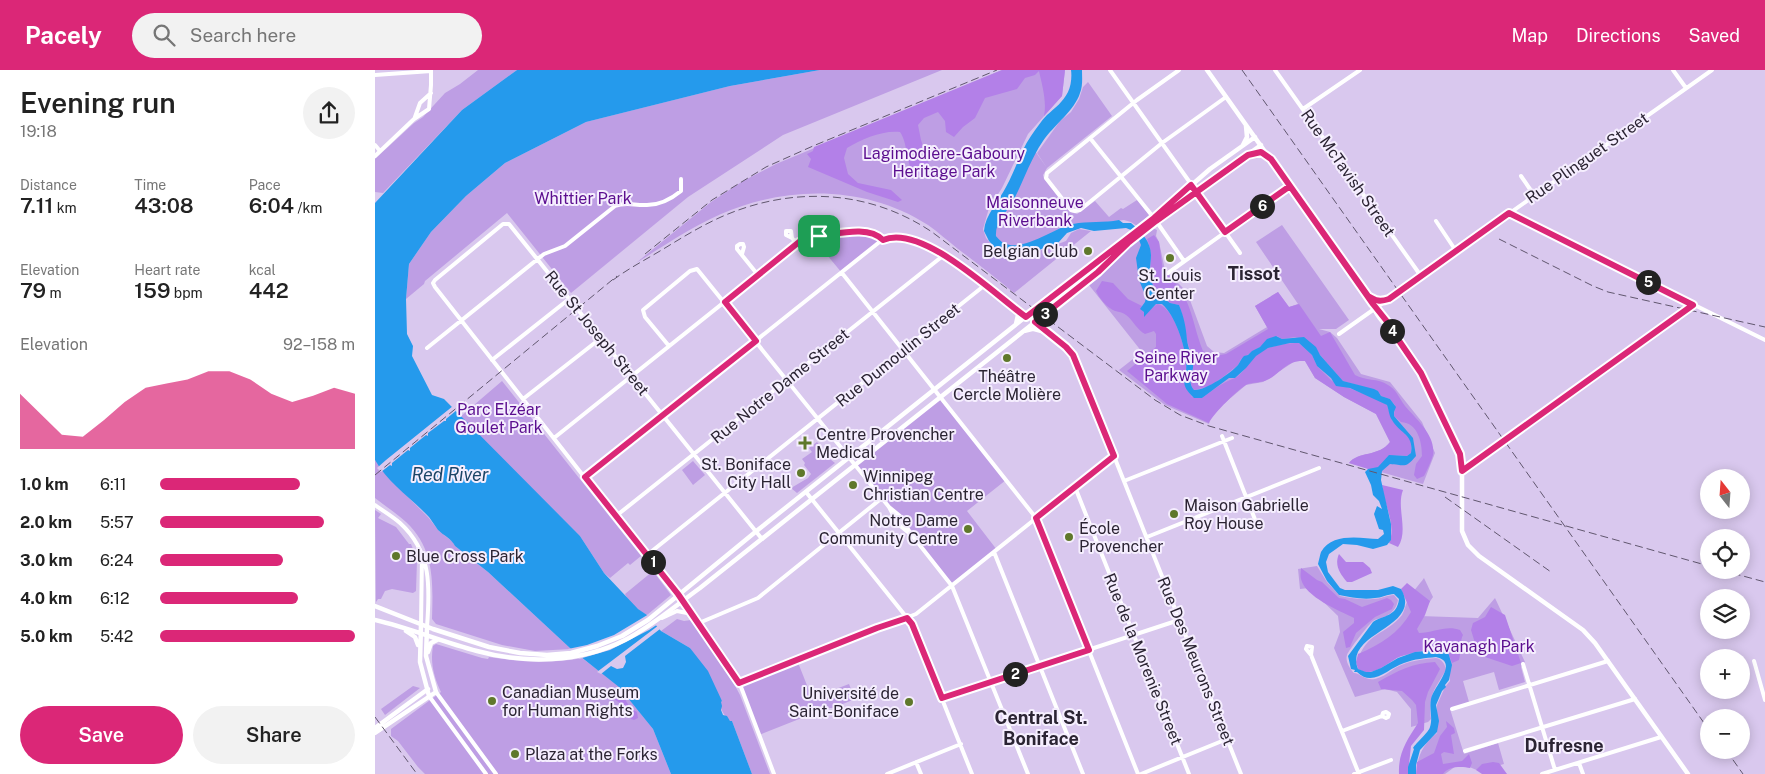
<!DOCTYPE html>
<html lang="en">
<head>
<meta charset="utf-8">
<style>
  :root { --surface:#fff; --page:#f2f2f2; --text:#222; --muted:#767676; --accent:#db2777 }
  body { margin:0; font-family:"Public Sans",sans-serif; background:var(--page); color:var(--text); height:100vh; display:flex; flex-direction:column; font-size:19px; white-space:nowrap }
  * { box-sizing:border-box; margin:0 }
  p { font-size:16px; color:var(--muted) }
  .icon { flex:none; width:28px; height:28px; fill:none; stroke:currentColor; stroke-width:2; stroke-linecap:round; stroke-linejoin:round }
  .map { position:relative; flex:1; overflow:hidden }
  .details { display:flex; flex-direction:column; background:var(--surface); width:375px }
  .details>* { flex:none }
  .needle { width:32px; rotate:343deg }
  .fabs { position:absolute; left:1325px; top:399px; display:grid; gap:10px }
  .fabs a { display:grid; place-items:center; width:50px; height:50px; border-radius:50%; background:var(--surface); box-shadow:0 2px 12px #0003; font-size:25px }
  .pin { position:absolute; display:grid; place-items:center; width:42px; height:42px; color:#fff; margin:-21px; border-radius:10px; box-shadow:0 2px 8px #0006 }
  .km { position:absolute; width:25px; height:25px; margin:-12px; border-radius:50%; background:#222; color:#fff; font-size:14px; line-height:25px; text-align:center }
  .round { display:grid; place-items:center; flex:none; width:52px; height:52px; border-radius:26px; background:var(--page) }
  .summary { display:flex; align-items:center; justify-content:space-between; height:85px; padding:0 20px }
  h1 { font-size:28px; font-weight:600; line-height:38px }
  .figures { display:grid; grid-template-columns:repeat(3,1fr); gap:8px; height:85px; padding:5px 20px }
  .figures div { display:grid; align-content:center }
  .figures b { font-size:21px; font-weight:600 }
  .figures small { font-size:14px; font-weight:400 }
  .figures p { font-size:14px }
  .chart { height:140px; padding:10px 20px }
  .chart p { display:flex; justify-content:space-between }
  .chart svg { width:100%; height:90px; margin-top:5px; fill:var(--accent); opacity:.7 }
  .primary-button { display:flex; gap:10px; margin-top:auto; padding:10px 20px }
  .primary-button a { flex:1; height:58px; border-radius:30px; background:var(--accent); color:#fff; font-size:20px; font-weight:600; line-height:58px; text-align:center }
  .primary-button a+a { background:var(--page); color:var(--text) }
  ul { padding:0 20px; list-style:none; font-size:16px }
  li { display:grid; grid-template-columns:80px 60px 1fr; align-items:center; height:38px }
  li i { height:12px; border-radius:6px; background:var(--accent) }
  header { display:flex; align-items:center; gap:30px; box-sizing:border-box; height:70px; padding:0 25px; background:var(--accent); color:#fff }
  header strong { font-size:24px }
  nav { display:flex; gap:28px; margin-inline-start:auto; font-size:18px }
  .search { width:350px; height:45px; background:var(--page); display:flex; align-items:center; gap:12px; box-sizing:border-box; padding:0 18px; border-radius:28px; color:var(--muted); font-size:19px }
  main { display:flex; flex:1; min-height:0 }
  .map>svg:first-child { display:block }
</style>
</head>
<body>
<header>
<strong>Pacely</strong>
<div class="search"><svg class="icon" aria-label="search" viewBox="0 0 24 24"><circle cx="10" cy="10" r="6"/><path d="M15 15l6 6"/></svg>Search here</div>
<nav><a>Map</a><a>Directions</a><a>Saved</a></nav>
</header>
<main>
<section class="details">
<div class="summary"><div><h1>Evening run</h1><p>19:18</p></div><a class="round"><svg class="icon" aria-label="share" viewBox="0 0 24 24"><path d="M12 15V3M7 8l5-5 5 5M5 13v7h14v-7"/></svg></a></div>
<div class="figures">
<div><p>Distance</p><b>7.11<small> km</small></b></div>
<div><p>Time</p><b>43:08</b></div>
<div><p>Pace</p><b>6:04<small> /km</small></b></div>
</div>
<div class="figures">
<div><p>Elevation</p><b>79<small> m</small></b></div>
<div><p>Heart rate</p><b>159<small> bpm</small></b></div>
<div><p>kcal</p><b>442</b></div>
</div>
<div class="chart"><p><span>Elevation</span>92–158 m</p>
<svg viewBox="0 0 160 44" preserveAspectRatio="none"><path d="M0 44V17L10 27L20 37L30 38L40 30L50 21L60 14L70 12L80 10L90 6L100 6L110 10L120 17L130 21L140 18L150 14L160 17V44z"/></svg>
</div>
<ul>
<li><b>1.0 km</b>6:11<i style="width:72%"></i></li>
<li><b>2.0 km</b>5:57<i style="width:84%"></i></li>
<li><b>3.0 km</b>6:24<i style="width:63%"></i></li>
<li><b>4.0 km</b>6:12<i style="width:71%"></i></li>
<li><b>5.0 km</b>5:42<i style="width:100%"></i></li>
</ul>
<div class="primary-button"><a>Save</a><a>Share</a></div>
</section>
<div class="map">
<svg width="1390" height="704" viewBox="0 0 1390 704">
  <rect width="100%" height="100%" fill="#d9c8ee"/>
  <path fill="#be9ee4" d="M103,0h39l-55,40 -79,83 -8,-1v-33l39,-36 9,-6 22,-24 15,-9z
    M445,0h122l-159,65 -95,62 -117,96 -64,-80 -82,68 -1,3 -18,15 3,-35 22,-32 35,-36 39,-33 81,-41 144,-36z
    M627,0h63l-3,26 -34,38 -26,54 -13,20 -6,21 3,9 14,16 20,4 46,-17 5,-8 8,-4 12,2 -77,62c-18,-15 -37,-30 -56,-44 -10,-8 -20,-17 -30,-24 -62,-40 -141,-40 -207,-11 -30,13 -57,32 -85,49l75,-61 32,-21 33,-17z
    M713,12l24,34 -65,52 -10,-15 23,-32 11,-9 8,-13 4,-12z
    M660,81l12,17 -4,7 1,4 26,33 7,2 18,-13 14,16 12,-9 2,1 14,-9 12,15 -12,11 -6,-4 -7,-2 -53,6 -45,20 -18,1 -10,-6 -4,-11z
    M907,155l67,95 -13,9h-17l11,3 7,6 24,36 29,8 32,40 13,31 -12,31 -74,-21c9,-12 30,-6 41,-21l-14,-28 -32,-17 -29,-19 -10,-17h-10l-32,21 -17,3 -26,22 -10,12 -1,5 -44,-19 -46,-35 23,-18 -53,-67 12,-9 22,-24 30,-24 4,2 -1,6 3,6 6,28 22,22 20,54 7,6 10,1 43,-26 -12,-21 23,-14 11,15 9,-3 -42,-62z
    M481,162l16,1 10,7 -40,33 -20,-24 -3,-13z
    M127,311l139,175 -11,9 -2,-2 -18,15 -6,-5 -24,-37 -120,-119z
    M566,327l65,83 -39,31 30,39 -45,36 -46,-61 -17,-18 -33,-42z
    M442,372l8,10 1,4 9,7 -38,30 -6,-5 17,-10 3,-4 -7,-9 1,-2 -3,-4 10,-7 -3,-4z
    M0,390l14,18 39,39 11,14 14,11 2,4 33,26 83,77 -36,2 -33,-6 -66,-21 -4,-5c1,-36 3,-70 -26,-97 -10,-9 -21,-16 -31,-24z
    M318,391l12,14 -12,10 -11,-15z
    M0,440l6,4 -3,4 18,9 13,17h2l6,16 -1,31 -3,2 -21,-4 -7,2 -4,8h-3l-2,3z
    M942,496l10,16 13,14c11,2 22,4 33,3 8,0 14,-4 21,-4l4,5c-1,7 -6,14 -14,17 -4,2 -7,1 -11,4 -5,4 -24,29 -26,34 -2,6 3,14 7,18 6,0 11,8 21,6 9,-2 15,-8 22,-12 11,-6 26,-8 39,-9 6,1 9,6 10,12 -12,20 -18,26 -15,49l-3,3 -17,5v-18l-14,-17 -12,-3 -30,8 -21,-49 6,-16 -2,-16 -29,-28 -9,1 -2,-20z
    M278,501l18,24 -24,20c-9,-5 -18,-12 -22,-21z
    M1049,508l9,19 -13,19 58,2 17,-20 30,64 -4,5 4,15 -26,8 -5,-18 -31,9 6,21 -19,7 14,45 34,-11 6,21 -25,7 -12,-5h-11l-11,8h-28c-1,-17 7,-31 20,-41v-28l8,-18 5,-6 -2,-32 -91,13c10,-31 28,-26 45,-47 3,-5 3,-10 6,-15 4,-8 11,-15 16,-22z
    M302,549l7,2 7,-1 41,60 8,15 30,79h-18l-20,-53h-2c-6,-6 -9,-10 -10,-19l2,-1 -32,-53 -29,-17z
    M61,574l46,14 6,1 1,-2c31,5 62,7 93,1l37,28 34,43 18,45h-246l-7,-7 -20,-26 -7,-5v-7l50,-37c-7,-15 -11,-29 -8,-46z
    M422,590l15,38 37,-14 6,15 -22,9h-6l-68,27 -20,-52z
    M38,616l7,2 -35,27 -4,-6z"/>
  <path fill="#b380e8" d="M627,0h63l-3,26 -18,20c3,-15 -2,-31 -5,-45l-4,4 -10,3 -8,11 -32,9 -10,20 -12,9 -9,10 -8,-5 -1,-11 -7,-9 -14,6 -6,7 3,15 10,30 -14,6c-12,-9 -8,-31 -17,-44 -17,-2 -38,7 -53,16l-3,10 4,16 10,9 33,7 11,10 -4,2 -31,-10 -59,-25 3,-8 -4,-5 6,-3 1,-4z
    M779,165l5,7 4,29c30,25 27,47 40,80l11,5 12,-2 42,-25 -13,-23 23,-14 11,15 10,-3 22,32 9,-4 25,43c10,6 23,3 33,10 9,5 11,13 17,21 11,13 31,29 28,49 -2,7 -6,15 -9,21l-7,3 -3,-4 2,-11 6,-8c0,-14 -4,-33 -21,-34l-7,-6 1,-11 -5,-6 -9,-3 -3,-5 -35,-10 -36,-41 -12,-3 -13,2 -5,-3 -36,23 -3,6 -15,12 -15,10 -14,3c-7,-8 -1,-17 -1,-26 0,-8 -4,-16 -6,-24 -3,-12 -3,-23 -8,-35l-9,-2 -7,-5 -1,-4c-16,-12 -11,-21 -11,-38 0,-6 -2,-11 -4,-17z
    M727,211l11,2 15,16 14,7 -1,3 3,3v3l13,-11c17,2 29,45 29,60 1,6 -3,10 -2,16 1,7 4,11 8,17l10,1c11,-8 21,-16 33,-20 6,-3 12,-12 16,-17 9,-14 32,-18 48,-18l13,12 5,11 15,15 44,18 11,6 5,15 19,20v13l-4,3c-24,-2 -14,3 -32,13h-7l-19,-6c9,-12 30,-6 41,-21l-14,-28 -32,-17 -29,-19 -10,-17c-20,-1 -23,12 -38,19 -6,3 -13,2 -19,4 -8,3 -36,31 -39,39l-42,-19 -40,-33 29,-24v-13l-2,-3 -9,3c-8,-4 -12,-14 -19,-19 -4,-3 -7,-3 -11,-4 -8,-3 -16,-13 -19,-20z
    M1007,415l21,5c-7,18 6,40 -5,57l-9,-4c8,-18 -6,-41 -7,-58z
    M964,484l7,8h17l7,6 2,5 -20,9h-5c-7,-8 -13,-17 -8,-28z
    M926,498l16,12 5,2 17,16 6,1 17,8 25,-9 4,2 3,4 -2,5 -17,8 -19,16 -6,14 -4,1 -3,-16 11,-9v-5c-14,-7 -49,-21 -53,-39 -1,-3 0,-8 0,-11z
    M1032,513l23,18 -5,14 -8,14 2,4c14,0 27,-8 41,-3l3,5c-3,4 -2,19 -4,25l-7,3 -5,-13c-11,-1 -24,-1 -35,3 -5,1 -11,3 -15,5 -12,7 -25,20 -39,11l-2,-7 2,-8c22,-9 41,-21 53,-42l-10,-23z
    M1116,537l14,8 16,48 -9,3 -27,-9 -10,-14 -4,-13 2,-7 12,-6z
    M1060,592l5,7 -12,23 -3,10 -1,28 -13,16 -3,28h-9c-1,-21 8,-34 19,-51l-2,-18 -4,-5 -10,-9 -21,-2 -3,-7c19,-11 35,-19 57,-20z
    M229,617l13,9 8,3 5,9 7,4 1,6 -4,2 -3,-1 -10,-15 -18,-13z
    M1071,651l8,7 1,5 -4,2 3,19 -10,-2 -3,2 2,10 19,-3 7,-7 3,9 -2,5c-8,-2 -22,-2 -27,6h-27l1,-12 17,-9 6,-17 7,-9z
    M1118,692l6,1 8,11h-25l-6,-4 6,-6z"/>
  <path fill="#259aec" d="M142,0h303l-90,16 -144,36 -81,41 -39,33 -35,36 -22,32 -3,35 1,35 6,12 -1,10 20,39 12,4 136,137 24,37 34,36 9,6 14,16 29,17 18,23 14,30 -1,1 1,4 -1,4 2,5 4,1 3,5h2l20,53h-81l-18,-45 -34,-42 -48,-38 -83,-77 -33,-26c-4,-8 -11,-10 -17,-16 -3,-4 -6,-9 -9,-13 -18,-19 -41,-34 -54,-57v-257l87,-93z
    M696,0h11c0,7 1,16 -2,23 -5,17 -26,32 -37,48 -13,19 -20,42 -31,62 -7,11 -17,20 -16,33 18,25 55,-8 77,-12 15,-3 31,-1 46,-4l4,3h8c10,8 20,19 20,32 0,9 -3,18 1,28 2,6 9,8 11,15l7,5 9,2c5,12 7,22 8,35 1,9 7,18 6,28 -2,8 -5,15 1,22 11,1 37,-17 44,-25 2,-3 3,-6 6,-9l4,-1 4,-4 8,-4 7,-8 9,-3 6,3 22,-2 12,10 4,8 23,26 31,8 4,2 3,5 9,3 6,8 -2,5v4l19,22 3,18c-11,13 -11,9 -26,8l-8,7 -1,9 10,44v16l-4,5 -14,4 -16,-4 -14,-1 -14,10 -3,8 2,10 12,16 5,2h33l15,-4 8,3c23,39 -58,43 -43,80l8,3h5l10,-4 17,-10 17,-6 32,-3 5,16 -3,15 -4,5 1,2 -4,4 -6,14 3,16 -2,11 -17,18 -4,15v9h-8v-7l6,-18 -1,-1c3,-5 16,-16 17,-21 3,-9 -1,-18 1,-28 2,-12 29,-37 5,-42 -10,1 -22,2 -32,6 -16,5 -31,25 -47,9h-3l1,-2 -4,-1 -3,-13 25,-34c10,-7 24,-5 26,-23l-5,-5c-6,0 -13,4 -19,4 -13,2 -24,-1 -36,-3l-12,-14 -9,-17c1,-4 2,-9 3,-12 11,-20 40,-14 57,-13l6,-5 -1,-4 -4,-1 -5,-15 3,-8 5,3 -3,-8 -6,-6 -2,-10 -6,-13 3,-3 10,-2 11,-12 18,1 4,-3c3,-19 -11,-19 -19,-33 -3,-4 -3,-10 -5,-15l-37,-17 -14,-2 -5,-8 -14,-12 -5,-11 -13,-12h-9l-22,5 -12,8 -10,12 -11,10h-6l-27,20h-8c-17,-16 -6,-17 -8,-36 -1,-17 -11,-47 -24,-58h-6l-12,13v-5l-4,-3 5,-7 1,-5 -7,-17 -3,-22 5,-13 -2,-5 -8,-10 -5,-2 -32,3 -13,-3 -14,5 -9,10 -30,11 -11,2 -13,-3 -8,-4 -7,-8 -5,-10c1,-16 15,-30 22,-44 9,-16 14,-35 25,-51 5,-7 10,-15 16,-21 8,-7 16,-13 21,-23 3,-6 4,-15 3,-22z"/>
  <path fill="#d9c8ee" d="M78,336l4,4 -11,9v2h-2l-16,12v3l-2,-1 -16,13v3l-2,-1 -16,13v3l-2,-1 -9,7 -4,-4 9,-8z
    M274,544l9,10 -9,6 -39,20 -31,9 -11,-10 19,-4 27,-10z
    M284,555l4,4h-3l-35,27 1,6 -3,6 -6,1 -6,-3 -10,8 -4,-2z"/>
  <g fill="none" stroke-linecap="round" stroke-linejoin="round">
    <path stroke="#fff" stroke-width="4" d="M735,0l130,183
      M804,0l-42,30 -90,73 -1,5 25,32 4,1 5,-1 82,-67 64,-46
      M900,0l146,206
      M1298,0l13,18
      M0,5l56,-4
      M928,39l57,-39
      M40,47l5,-14 11,-10
      M715,68l64,80 30,43
      M0,75l5,6
      M0,86l39,-37 15,-10 2,-24v-15
      M1146,106l13,19
      M1134,143l256,127
      M1061,151l20,30
      M417,168l-6,-3v-4h5l1,7 5,6
      M367,184l2,-7 -1,-3h-3l-3,2v3l21,26
      M467,203l194,245 102,256
      M793,203l122,-87
      M659,252l34,27 8,12 165,413
      M650,261l8,-2 15,4
      M964,264l373,-264
      M294,276l-24,-29 -2,-7 47,-39 7,-2 192,238 11,9 11,18 41,52 76,188
      M52,278l117,-94 21,-8 50,-40c10,-4 18,-1 29,-1 14,1 26,-5 37,-14v-12
      M117,290l77,-61
      M148,329l78,-61
      M847,366l36,91
      M179,368l243,-194c13,-10 60,-15 76,-11 4,1 7,4 9,7 40,-16 113,54 144,77
      M1087,401l231,-166
      M210,407l297,-237
      M749,411l108,-43
      M700,417l114,287
      M431,422l106,132 60,150
      M0,435c8,6 17,11 25,18 32,29 30,65 27,104
      M514,437l9,17 11,9
      M241,446l328,-261
      M772,467l172,-69
      M387,469l-253,-315h-6l-68,56 -2,3 2,4 264,336 42,64 33,87
      M619,482l89,222
      M272,485l338,-270
      M287,548l15,-7 15,3
      M324,553l59,-25 124,-100
      M46,555l1,-70
      M936,585l1,-8 -5,-1 -1,3 5,6 48,119
      M1379,591l11,39
      M1148,594l32,106
      M364,613l177,-69 198,-158
      M61,622l60,82
      M54,626l57,78
      M567,628l231,-76 6,-4
      M1077,639l156,-48
      M967,661l40,-15 1,-3 3,-1 3,2 -1,3 -2,1 -4,-2
      M1090,681l170,-52
      M541,692l5,12
      M1204,693l4,11
      M512,704l74,-30
      M766,704l86,-35
      M979,704l37,-14
      M1167,704l119,-37"/>
    <path stroke="#fff" stroke-width="4.5" d="M832,0l166,234 16,20 32,49 39,80 2,18v60l6,14 11,11 104,74 12,13 93,131
      M868,75l4,-8 -1,-11
      M876,84l10,-2 6,4
      M994,227l11,4 9,-2
      M998,235c2,8 10,19 17,23
      M639,238l4,7 -2,9
      M0,536l58,23 56,18 31,6 27,2 24,-2 26,-7 25,-10 26,-16 111,-91 319,-254 76,-57 56,-49 45,-32
      M0,550c35,8 67,22 102,31 48,13 103,12 148,-11 27,-14 50,-34 75,-52l398,-316c49,-49 107,-86 163,-127
      M46,555l-1,37 9,34
      M31,561l9,6 3,8
      M53,582l3,-9 6,-3
      M0,658l53,-39
      M0,663l61,-41 -10,-36 1,-29"/>
    <path stroke="#61576e" stroke-width="1" stroke-dasharray="8 4" stroke-linecap="butt" d="M867,0l467,660
      M1124,169l94,47 15,6 157,35
      M270,184l67,-54 54,-33 47,-21 184,-76
      M238,210c16,-12 34,-21 52,-32 18,-11 36,-22 56,-31 70,-31 147,-28 211,15l223,168 25,15 29,11 500,140
      M0,405l242,-199
      M1070,427l106,75
      M1346,500l44,12
      M0,647l42,57
      M1351,680l17,24"/>
  </g>
  <g fill="none" stroke-linecap="round" stroke-linejoin="round">
    <defs>
      <path id="route" d="M444,166l-10,1 -10,5 -74,60 31,39 -171,136 93,117 61,89 138,-55 30,-10 5,6 30,74 147,-48 -53,-132 78,-62 -41,-101 -7,-8 -31,-25 63,-50 30,-29 28,-22 92,-66 13,-3 10,7 102,145 16,20 2,5 30,44 39,81 2,17 231,-166 -184,-92 -120,86c-9,3 -13,2 -21,-3l-78,-110 -65,46 -26,-36 -8,-11 -37,33 -128,99c-31,-22 -104,-94 -143,-77 -15,-15 -45,-6 -64,-4"/>
    </defs>
    <use href="#route" stroke="#fff" stroke-width="10"/>
    <use href="#route" stroke="#db2777" stroke-width="6"/>
  </g>
  <g fill="#5f782b" stroke="#f5eefe" stroke-width="2">
    <circle cx="713" cy="181" r="5"/>
    <circle cx="795" cy="188" r="5"/>
    <circle cx="632" cy="288" r="5"/>
    <path d="M427.5 365.5h5v5h5v5h-5v5h-5v-5h-5v-5h5z"/>
    <circle cx="426" cy="403" r="5"/>
    <circle cx="478" cy="415" r="5"/>
    <circle cx="799" cy="444" r="5"/>
    <circle cx="593" cy="459" r="5"/>
    <circle cx="694" cy="467" r="5"/>
    <circle cx="21" cy="486" r="5"/>
    <circle cx="117" cy="631" r="5"/>
    <circle cx="534" cy="632" r="5"/>
    <circle cx="140" cy="684" r="5"/>
  </g>
  <g text-anchor="middle" dominant-baseline="central" stroke-width="4" stroke-linejoin="round" paint-order="stroke">
    <g font-size="16" fill="#5b0e8f" stroke="#f5eefe">
      <text x="569" y="83">Lagimodière-Gaboury<tspan x="569" dy="18">Heritage Park</tspan></text>
      <text x="208" y="128">Whittier Park</text>
      <text x="660" y="132">Maisonneuve<tspan x="660" dy="18">Riverbank</tspan></text>
      <text x="801" y="287">Seine River<tspan x="801" dy="18">Parkway</tspan></text>
      <text x="124" y="339">Parc Elzéar<tspan x="124" dy="18">Goulet Park</tspan></text>
      <text x="1104" y="576">Kavanagh Park</text>
    </g>
    <g font-size="16" fill="#2b2433" stroke="#f5eefe">
      <text transform="translate(1212 88) rotate(-35)">Rue Plinguet Street</text>
      <text transform="translate(973 103) rotate(55)">Rue McTavish Street</text>
      <text transform="translate(222 263) rotate(51)">Rue St Joseph Street</text>
      <text transform="translate(523 285) rotate(-39)">Rue Dumoulin Street</text>
      <text transform="translate(405 316) rotate(-39)">Rue Notre Dame Street</text>
      <text transform="translate(768 589) rotate(68)">Rue de la Morenie Street</text>
      <text transform="translate(821 591) rotate(68)">Rue Des Meurons Street</text>
    </g>
    <g font-size="16" fill="#2b2433" stroke="#f5eefe" text-anchor="start">
      <text x="703" y="181" text-anchor="end">Belgian Club</text>
      <text x="795" y="205" text-anchor="middle">St. Louis<tspan x="795" dy="18">Center</tspan></text>
      <text x="632" y="306" text-anchor="middle">Théâtre<tspan x="632" dy="18">Cercle Molière</tspan></text>
      <text x="441" y="364">Centre Provencher<tspan x="441" dy="18">Medical</tspan></text>
      <text x="416" y="394" text-anchor="end">St. Boniface<tspan x="416" dy="18">City Hall</tspan></text>
      <text x="488" y="406">Winnipeg<tspan x="488" dy="18">Christian Centre</tspan></text>
      <text x="809" y="435">Maison Gabrielle<tspan x="809" dy="18">Roy House</tspan></text>
      <text x="583" y="450" text-anchor="end">Notre Dame<tspan x="583" dy="18">Community Centre</tspan></text>
      <text x="704" y="458">École<tspan x="704" dy="18">Provencher</tspan></text>
      <text x="31" y="486">Blue Cross Park</text>
      <text x="127" y="622">Canadian Museum<tspan x="127" dy="18">for Human Rights</tspan></text>
      <text x="524" y="623" text-anchor="end">Université de<tspan x="524" dy="18">Saint-Boniface</tspan></text>
      <text x="150" y="684">Plaza at the Forks</text>
    </g>
    <g font-size="18" font-weight="bold" fill="#2b2433" stroke="#f5eefe">
      <text x="879" y="203">Tissot</text>
      <text x="666" y="647">Central St.<tspan x="666" dy="21">Boniface</tspan></text>
      <text x="1189" y="675">Dufresne</text>
    </g>
    <g font-size="18" font-style="italic" fill="#1b4567" stroke="#f5eefe">
      <text x="75" y="404">Red River</text>
    </g>
  </g>
</svg>
<div class="fabs">
<a><svg class="needle" viewBox="-14 -14 28 28"><path d="M0-13l5 13h-10z" fill="#e53935"/><path d="M0 13l5-13h-10z" fill="#767676"/></svg></a>
<a><svg class="icon" aria-label="locate" viewBox="0 0 24 24"><circle cx="12" cy="12" r="6"/><path d="M12 2v4M12 18v4M2 12h4M18 12h4"/></svg></a>
<a><svg class="icon" aria-label="layers" viewBox="0 0 24 24"><path d="M12 4l9 5-9 5-9-5zM3 14l9 5 9-5"/></svg></a>
<a>+</a>
<a>−</a>
</div>
<div class="pin" style="left:444px;top:166px;background:#1e9e55"><svg class="icon" aria-label="arrive" viewBox="0 0 24 24"><path d="M6 21V4h12l-3 4 3 4H6"/></svg></div>
<b class="km" style="left:278px;top:492px">1</b>
<b class="km" style="left:640px;top:604px">2</b>
<b class="km" style="left:670px;top:244px">3</b>
<b class="km" style="left:1017px;top:261px">4</b>
<b class="km" style="left:1273px;top:212px">5</b>
<b class="km" style="left:887px;top:136px">6</b>
</div>
</main>
</body>
</html>
